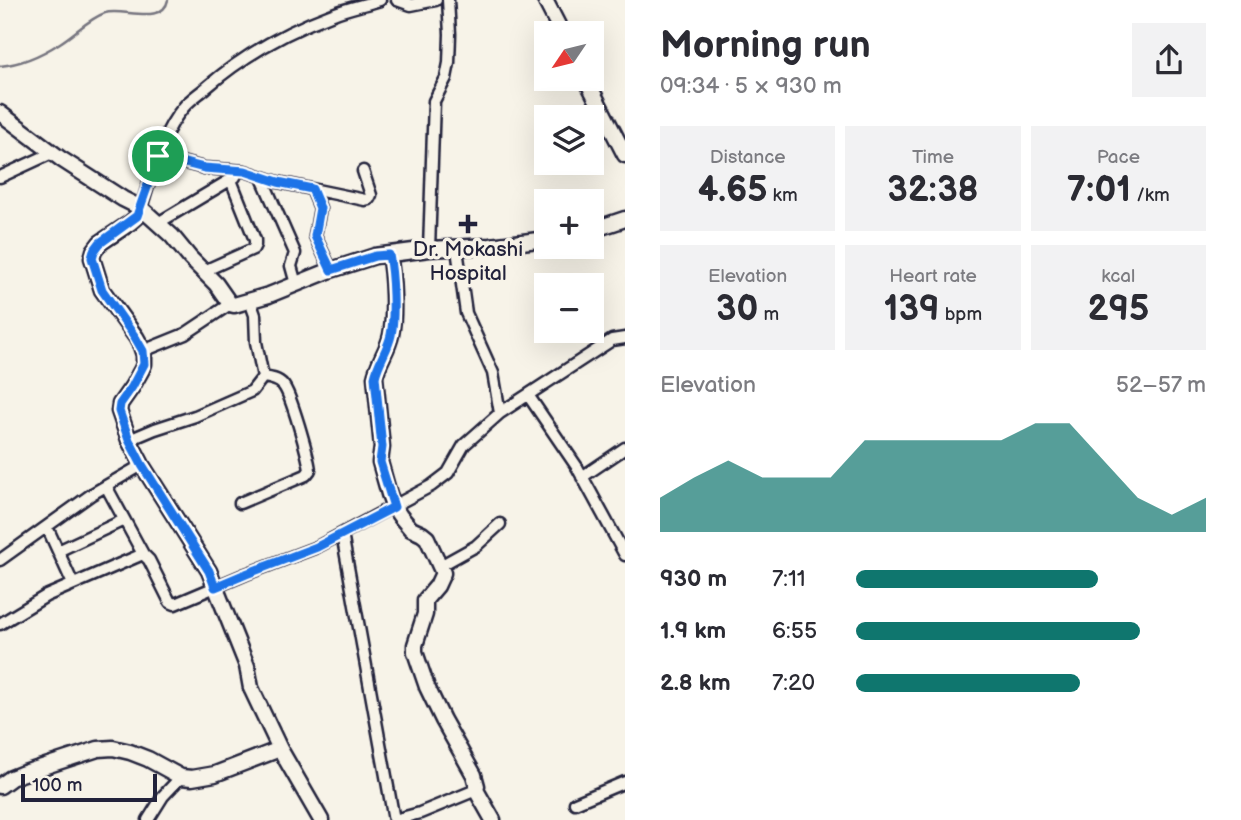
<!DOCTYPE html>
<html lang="en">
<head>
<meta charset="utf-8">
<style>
  :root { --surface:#fff; --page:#f2f2f3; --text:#2b2b33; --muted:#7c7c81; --accent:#0f766e }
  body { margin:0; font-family:"Balsamiq Sans",sans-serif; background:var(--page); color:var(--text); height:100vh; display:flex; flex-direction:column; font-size:26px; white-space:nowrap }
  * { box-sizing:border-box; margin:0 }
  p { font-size:23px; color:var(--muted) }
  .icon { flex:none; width:38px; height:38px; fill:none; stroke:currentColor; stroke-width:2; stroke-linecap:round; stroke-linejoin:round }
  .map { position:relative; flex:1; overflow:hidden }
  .details { display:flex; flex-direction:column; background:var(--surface); width:616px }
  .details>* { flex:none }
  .needle { width:46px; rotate:235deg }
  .tools { position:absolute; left:534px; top:21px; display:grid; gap:14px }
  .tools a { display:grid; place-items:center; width:70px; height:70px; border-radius:0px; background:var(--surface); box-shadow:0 7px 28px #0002; font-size:35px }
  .scale { position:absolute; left:21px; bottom:18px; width:136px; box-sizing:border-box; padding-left:7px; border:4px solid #22223b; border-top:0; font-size:19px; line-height:24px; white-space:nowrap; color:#22223b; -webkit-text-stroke:5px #f7f3e8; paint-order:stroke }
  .pin { position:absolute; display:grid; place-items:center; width:60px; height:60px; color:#fff; margin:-30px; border:4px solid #fff; border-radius:50%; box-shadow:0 2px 7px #0007 }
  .round { display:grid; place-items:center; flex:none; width:74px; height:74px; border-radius:0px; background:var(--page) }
  .headline { display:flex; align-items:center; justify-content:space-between; height:119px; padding:0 35px }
  h1 { font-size:38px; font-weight:700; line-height:52px }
  .figures { display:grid; grid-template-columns:repeat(3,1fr); gap:10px; height:119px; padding:7px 35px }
  .figures div { display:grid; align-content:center; border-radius:0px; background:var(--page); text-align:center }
  .figures b { font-size:35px; font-weight:700 }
  .figures small { font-size:19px; font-weight:400 }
  .figures p { font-size:19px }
  .chart { height:196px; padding:14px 35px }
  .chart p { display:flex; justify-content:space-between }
  .chart svg { width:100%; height:126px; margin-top:7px; fill:var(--accent); opacity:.7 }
  ul { padding:0 35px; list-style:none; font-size:23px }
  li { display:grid; grid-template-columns:112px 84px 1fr; align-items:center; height:52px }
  li i { height:18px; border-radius:9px; background:var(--accent) }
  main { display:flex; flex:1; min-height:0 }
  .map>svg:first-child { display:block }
</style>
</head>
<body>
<main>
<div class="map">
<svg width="625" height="820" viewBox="0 0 625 820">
  <rect width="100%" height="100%" fill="#f7f3e8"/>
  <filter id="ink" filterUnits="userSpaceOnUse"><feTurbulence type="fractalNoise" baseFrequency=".0143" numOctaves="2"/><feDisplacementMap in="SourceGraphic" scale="14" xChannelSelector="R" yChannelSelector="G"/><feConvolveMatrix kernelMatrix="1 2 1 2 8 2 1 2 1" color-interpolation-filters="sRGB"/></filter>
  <g filter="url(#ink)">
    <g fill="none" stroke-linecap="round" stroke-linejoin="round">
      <path stroke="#76747f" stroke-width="2.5" d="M0,66c21,-2 43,-12 60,-23 15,-9 28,-24 45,-30 16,-6 58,13 63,-13"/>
      <defs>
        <path id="street" d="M397,0l14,5 25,-5
          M158,156l46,12 41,3 33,11 87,18 4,-1 2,-4 -8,-24
          M0,177l52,-24
          M262,178l33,75 -4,13 5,18
          M312,189l8,19 -5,28 16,34
          M141,208c11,-33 19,-73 42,-100 6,-8 16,-14 24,-21 37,-32 80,-56 126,-73 15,-6 31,-9 47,-14
          M158,223l77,-46
          M429,249l5,-148 12,-23 3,-15 1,-29 -2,-34
          M457,249l9,64 27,60 7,40
          M204,271l49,-22 2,-4v-5l-24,-60
          M143,351l42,-17 45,-30
          M528,395l49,72 48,88
          M129,440l26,-11 40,-13 57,-25 11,-14 -7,-35 -1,-27 -5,-14
          M582,477l43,-29
          M106,486l37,68
          M240,503l66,-28 4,-5c-2,-15 -19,-76 -27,-85 -5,-6 -13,-7 -20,-8
          M47,527l26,57
          M342,534l52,286 26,-7 56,-23
          M58,551l66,-31
          M0,560l92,-66 50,-29
          M440,566l36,-20 24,-22
          M0,624l46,-28 97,-42 6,6 21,42 5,2 71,-30 71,-27 114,-61 17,-13 16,-28 36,-32 112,-73 13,-2
          M575,803l50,-21
          M148,820l15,-24 18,-19"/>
        <path id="secondary" d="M545,0l17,33
          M586,79l39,76
          M0,113l61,46 62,40 18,9 31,28 18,22 26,26 14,20 4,1 35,-10 62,-25 44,-14 54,-7 61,-3 56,-7
          M141,208l-4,9 -7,6 -30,20 -6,8 -2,7 10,32 34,47 5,9 3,9v9l-2,5 -10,18 -12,17 -1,7 10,29 13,25 67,106 38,95 4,22 29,61 41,71
          M592,230l33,-11
          M389,255c4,20 6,60 2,80 -3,15 -13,27 -16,42l7,70 -2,15 9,32 5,13 6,9 11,13 11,5 5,4 16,35 -6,13 -12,14v14l-10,31v7l12,35 16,33 31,55 3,11 -1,4 17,30
          M0,786l11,-8 10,-4 77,-25 15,-1 17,4 18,7 33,18 11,1 23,-4 65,-25"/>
      </defs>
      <use href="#street" stroke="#22223b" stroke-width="15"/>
      <use href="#secondary" stroke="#22223b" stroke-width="19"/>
      <use href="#street" stroke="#f7f3e8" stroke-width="10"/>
      <use href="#secondary" stroke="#f7f3e8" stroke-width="14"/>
    </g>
  </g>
  <g fill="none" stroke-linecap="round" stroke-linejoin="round" filter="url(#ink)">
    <defs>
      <path id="route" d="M158,156l46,12 41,3 33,11 34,7 8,19 -5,28 16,34 44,-14 14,-1c4,19 6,61 2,80 -3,15 -13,27 -16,42l7,70 -2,15 14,45 -77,40 -71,27 -31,13 -6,-16 -67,-106 -13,-25 -10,-29 1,-7 12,-17 12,-23 -1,-13 -8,-14 -33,-47 -10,-32 2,-7 6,-8 37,-27z"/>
    </defs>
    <use href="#route" stroke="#fff" stroke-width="14"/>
    <use href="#route" stroke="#1a73e8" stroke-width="9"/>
  </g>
  <path fill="#22223b" stroke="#f7f3e8" stroke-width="2.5" d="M464.5 213.5h7v7h7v7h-7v7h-7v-7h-7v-7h7z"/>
  <g text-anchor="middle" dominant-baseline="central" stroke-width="7" stroke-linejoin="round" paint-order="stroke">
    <g font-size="21" fill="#22223b" stroke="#f7f3e8">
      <text x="468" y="249">Dr. Mokashi<tspan x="468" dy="24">Hospital</tspan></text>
    </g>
  </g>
</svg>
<div class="tools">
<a><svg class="needle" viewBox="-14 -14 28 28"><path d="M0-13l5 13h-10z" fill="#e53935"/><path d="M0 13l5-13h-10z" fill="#7c7c81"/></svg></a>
<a><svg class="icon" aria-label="layers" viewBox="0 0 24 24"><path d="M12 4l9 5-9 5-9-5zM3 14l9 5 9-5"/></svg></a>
<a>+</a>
<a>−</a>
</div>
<div class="scale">100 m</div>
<div class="pin" style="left:158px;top:156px;background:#1e9e55"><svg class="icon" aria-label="arrive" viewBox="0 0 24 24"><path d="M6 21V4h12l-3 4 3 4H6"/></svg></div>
</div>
<section class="details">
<div class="headline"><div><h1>Morning run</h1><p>09:34 · 5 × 930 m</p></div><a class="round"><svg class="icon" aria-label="share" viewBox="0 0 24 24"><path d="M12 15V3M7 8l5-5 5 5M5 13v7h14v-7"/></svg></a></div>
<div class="figures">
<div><p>Distance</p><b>4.65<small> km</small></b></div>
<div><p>Time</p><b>32:38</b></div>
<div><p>Pace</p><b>7:01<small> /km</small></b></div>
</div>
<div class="figures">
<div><p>Elevation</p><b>30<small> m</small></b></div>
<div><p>Heart rate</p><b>139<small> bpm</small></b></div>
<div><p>kcal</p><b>295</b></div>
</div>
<div class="chart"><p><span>Elevation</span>52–57 m</p>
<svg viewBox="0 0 160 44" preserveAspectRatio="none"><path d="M0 44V32L10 25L20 19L30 25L40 25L50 25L60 12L70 12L80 12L90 12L100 12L110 6L120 6L130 19L140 32L150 38L160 32V44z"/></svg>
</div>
<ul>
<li><b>930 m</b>7:11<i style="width:69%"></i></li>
<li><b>1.9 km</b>6:55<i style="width:81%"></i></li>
<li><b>2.8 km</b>7:20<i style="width:64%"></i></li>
</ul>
</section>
</main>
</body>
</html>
